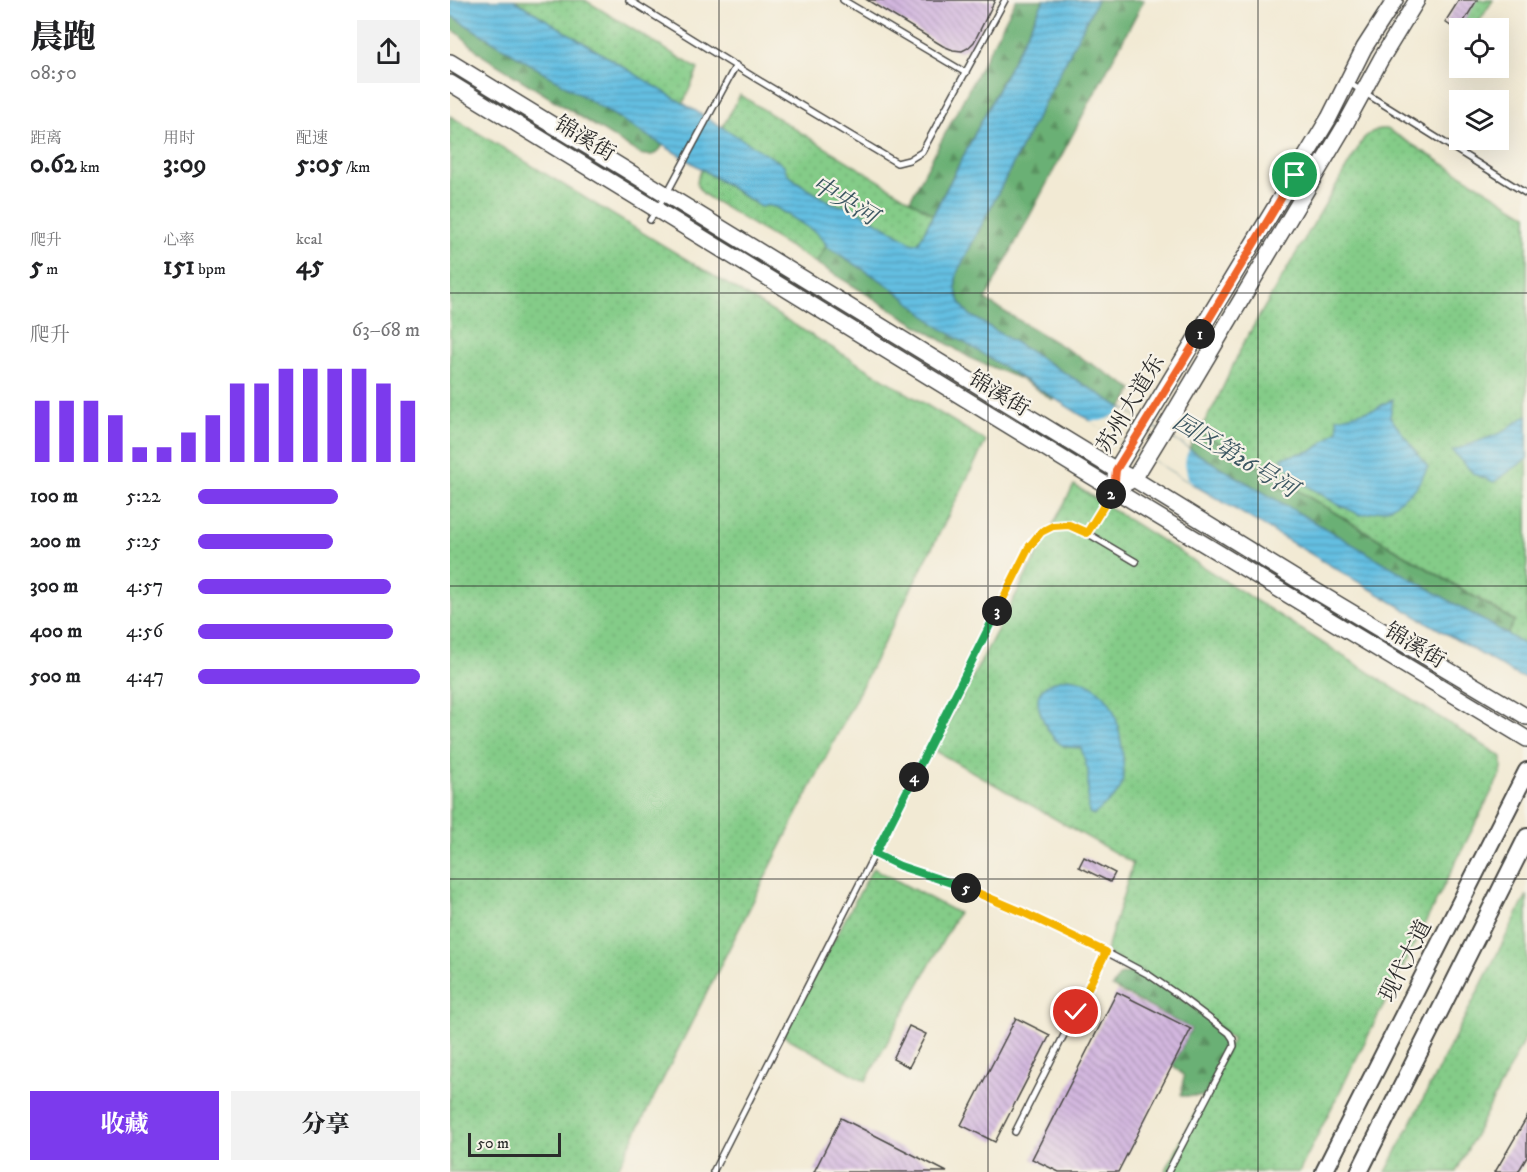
<!DOCTYPE html>
<html lang="zh">
<head>
<meta charset="utf-8">
<style>
  :root { --surface:#fff; --page:#f2f2f2; --text:#202124; --muted:#757577; --accent:#7c3aed }
  body { margin:0; font-family:"IM FELL DW Pica","Noto Serif SC",serif; background:var(--page); color:var(--text); height:100vh; display:flex; flex-direction:column; font-size:22px; white-space:nowrap }
  * { box-sizing:border-box; margin:0 }
  p { font-size:20px; color:var(--muted) }
  .icon { flex:none; width:33px; height:33px; fill:none; stroke:currentColor; stroke-width:2; stroke-linecap:round; stroke-linejoin:round }
  .map { position:relative; flex:1; overflow:hidden }
  .sheet { display:flex; flex-direction:column; background:var(--surface); width:450px }
  .sheet>* { flex:none }
  .tools { position:absolute; left:999px; top:18px; display:grid; gap:12px }
  .tools a { display:grid; place-items:center; width:60px; height:60px; border-radius:0px; background:var(--surface); box-shadow:0 6px 24px #0002; font-size:30px }
  .scale { position:absolute; left:18px; bottom:15px; width:93px; box-sizing:border-box; padding-left:6px; border:3px solid #2b2b2b; border-top:0; font-size:16px; line-height:21px; white-space:nowrap; color:#2b2b2b; -webkit-text-stroke:4px #f7f3e8; paint-order:stroke }
  .pin { position:absolute; display:grid; place-items:center; width:51px; height:51px; color:#fff; margin:-26px; border:3px solid #fff; border-radius:50%; box-shadow:0 2px 6px #0007 }
  .km { position:absolute; width:30px; height:30px; margin:-15px; border-radius:50%; background:#222; color:#fff; font-size:16px; line-height:30px; text-align:center }
  .round { display:grid; place-items:center; flex:none; width:63px; height:63px; border-radius:0px; background:var(--page) }
  .summary { display:flex; align-items:center; justify-content:space-between; height:102px; padding:0 30px }
  h1 { font-size:33px; font-weight:800; line-height:45px }
  .stats { display:grid; grid-template-columns:repeat(3,1fr); gap:9px; height:102px; padding:6px 30px }
  .stats div { display:grid; align-content:center }
  .stats b { font-size:26px; font-weight:800 }
  .stats small { font-size:16px; font-weight:400 }
  .stats p { font-size:16px }
  .chart { height:168px; padding:12px 30px }
  .chart p { display:flex; justify-content:space-between }
  .chart svg { width:100%; height:108px; margin-top:6px; stroke:var(--accent); stroke-width:6 }
  .primary-button { display:flex; gap:12px; margin-top:auto; padding:12px 30px }
  .primary-button a { flex:1; height:69px; border-radius:0px; background:var(--accent); color:#fff; font-size:24px; font-weight:800; line-height:69px; text-align:center }
  .primary-button a+a { background:var(--page); color:var(--text) }
  ul { padding:0 30px; list-style:none; font-size:20px }
  li { display:grid; grid-template-columns:96px 72px 1fr; align-items:center; height:45px }
  li i { height:15px; border-radius:8px; background:var(--accent) }
  main { display:flex; flex:1; min-height:0 }
  .map>svg:first-child { display:block }
</style>
</head>
<body>
<main>
<section class="sheet">
<div class="summary"><div><h1>晨跑</h1><p>08:50</p></div><a class="round"><svg class="icon" aria-label="share" viewBox="0 0 24 24"><path d="M12 15V3M7 8l5-5 5 5M5 13v7h14v-7"/></svg></a></div>
<div class="stats">
<div><p>距离</p><b>0.62<small> km</small></b></div>
<div><p>用时</p><b>3:09</b></div>
<div><p>配速</p><b>5:05<small> /km</small></b></div>
</div>
<div class="stats">
<div><p>爬升</p><b>5<small> m</small></b></div>
<div><p>心率</p><b>151<small> bpm</small></b></div>
<div><p>kcal</p><b>45</b></div>
</div>
<div class="chart"><p><span>爬升</span>63–68 m</p>
<svg viewBox="0 0 160 44" preserveAspectRatio="none"><path d="M5 44V19M15 44V19M25 44V19M35 44V25M45 44V38M55 44V38M65 44V32M75 44V25M85 44V12M95 44V12M105 44V6M115 44V6M125 44V6M135 44V6M145 44V12M155 44V19"/></svg>
</div>
<ul>
<li><b>100 m</b>5:22<i style="width:63%"></i></li>
<li><b>200 m</b>5:25<i style="width:61%"></i></li>
<li><b>300 m</b>4:57<i style="width:87%"></i></li>
<li><b>400 m</b>4:56<i style="width:88%"></i></li>
<li><b>500 m</b>4:47<i style="width:100%"></i></li>
</ul>
<div class="primary-button"><a>收藏</a><a>分享</a></div>
</section>
<div class="map">
<svg width="1077" height="1172" viewBox="0 0 1077 1172">
  <defs>
    <pattern id="green-dots" width="8" height="8" patternUnits="userSpaceOnUse" patternTransform="scale(1.5)"><rect width="8" height="8" fill="#84cc88"/><path d="M2 2h.1M6 6h.1" fill="none" stroke="#72af76" stroke-width="1.8" stroke-linecap="round"/></pattern>
    <pattern id="forest-firs" width="22" height="20" patternUnits="userSpaceOnUse" patternTransform="scale(1.5)"><rect width="22" height="20" fill="#6bb074"/><path d="M5 1l3.5 6h-7zM16 11l3.5 6h-7z" fill="#588f5f"/></pattern>
    <pattern id="water-rules" width="6" height="5" patternUnits="userSpaceOnUse" patternTransform="scale(1.5)"><rect width="6" height="5" fill="#64bfe2"/><path d="M0 2.5h6" fill="none" stroke="#539bb7"/></pattern>
    <pattern id="building-back-hatch" width="6" height="6" patternUnits="userSpaceOnUse" patternTransform="scale(1.5)"><rect width="6" height="6" fill="#d3b7df"/><path d="M-1 5l2 2M0 0l6 6M5-1l2 2" fill="none" stroke="#ab95b5"/></pattern>
  </defs>
  <rect width="100%" height="100%" fill="#f7f3e8"/>
  <filter id="ink" filterUnits="userSpaceOnUse"><feTurbulence type="fractalNoise" baseFrequency=".0167" numOctaves="2"/><feDisplacementMap in="SourceGraphic" scale="12" xChannelSelector="R" yChannelSelector="G"/><feConvolveMatrix kernelMatrix="1 2 1 2 8 2 1 2 1" color-interpolation-filters="sRGB"/></filter>
  <filter id="wash" filterUnits="userSpaceOnUse"><feTurbulence type="fractalNoise" baseFrequency=".008" numOctaves="4" result="noise"/><feDisplacementMap in="SourceGraphic" scale="24" xChannelSelector="R" yChannelSelector="G"/><feGaussianBlur stdDeviation="1.35" result="paint"/><feColorMatrix in="noise" values="0 0 0 0 0 0 0 0 0 0 0 0 0 0 0 0 0 1.4 0 .05"/><feComposite in="paint" operator="in"/></filter>
  <g filter="url(#wash)">
    <rect width="100%" height="100%" fill="#f2ead4"/>
    <path fill="url(#green-dots)" stroke="#587c5a" stroke-width="1.5" d="M64,0h71l113,69 -15,35z
      M1026,0h17l-18,28h-15z
      M290,95l193,119 -14,28 -5,2 -4,-2 -60,-36c-6,1 -10,0 -15,-2 -10,-4 -40,-22 -47,-30 -3,-3 -3,-4 -4,-9l-62,-37z
      M0,116l536,325 -370,731h-166z
      M930,129h7l140,86v431l-20,-11 7,-15 -315,-189 16,-27 29,-62 120,-204 8,-6z
      M252,169l58,38c6,-3 11,-1 17,1l40,25 8,9 1,4 -10,17 -110,-67c-11,-9 -11,-15 -4,-27z
      M624,485l428,272v10l-1,6 -202,399h-134l68,-133 -127,-87 27,-89 -199,-113z
      M423,868l85,45 -92,168 -84,-46z
      M1077,895v139l-71,138h-70z"/>
    <path fill="url(#forest-firs)" stroke="#4b6e50" stroke-width="1.5" d="M566,0h28l-111,214 -23,-14z
      M647,0h47l-159,300 148,89 -11,19 -152,-93c-12,-12 -18,-27 -12,-44z
      M0,15l213,130c-6,10 -11,12 -23,9l-157,-98 -25,-23 -8,-4z
      M376,246l56,35 23,17 149,100 -1,2 -32,-21 -49,-20 -156,-96z
      M749,431l315,190 -7,14 -318,-186z
      M690,970l83,59 5,19 -24,48h-23l3,-20 -11,-11 18,-36 -79,-42 8,-12z"/>
    <path fill="url(#water-rules)" stroke="#487586" stroke-width="1.5" d="M0,0h64l270,165c2,5 1,6 4,9 7,8 37,26 47,30 5,2 9,3 15,2l64,38 5,-2 125,-242h53l-139,271c-6,18 0,32 12,44l219,134 338,197v32l-9,-2 -324,-191 -255,-158 -34,-29 -23,-17 -56,-35 -1,-4 -8,-9 -40,-25c-6,-2 -11,-4 -16,-1l-59,-38 -252,-154z
      M943,399l-3,18 38,50 -12,21 -26,20 -29,7 -26,-12 -37,-23 -17,-22 33,-8 24,-20 -1,-12 38,-9z
      M1077,415v44l-33,23 -20,-8 -22,-23 49,-18z
      M618,678c15,1 29,9 39,21 13,17 21,71 13,90 -2,6 -21,21 -26,26l-5,-2 -1,-8v-34l-7,-23c-6,-1 -14,0 -19,-3 -12,-6 -28,-38 -23,-51 5,-11 19,-14 29,-16z"/>
    <path fill="#f2ead4" d="M672,408l67,41 -3,8 -1,7 3,14 6,7 -105,-64h10l9,-2 8,-5z"/>
    <g id="blocks">
      <path fill="url(#building-back-hatch)" d="M417,0h128l-21,42 -6,6 -6,3 -9,-1 -10,-4z
        M1009,0h18l-19,31 -13,-9z
        M634,857l31,16 -5,9 -31,-15z
        M667,992l74,37 -73,143h-59l-27,-13z
        M566,1018l34,17 -55,107 -34,-17z
        M459,1026l17,8 -17,33 -16,-8z
        M1077,1117v40l-9,15h-23z
        M391,1118l106,54h-133z"/>
    </g>
  </g>
  <g filter="url(#ink)">
    <use href="#blocks" fill-opacity="0" stroke="#494844" stroke-width="1.5"/>
    <g fill="none" stroke-linecap="round" stroke-linejoin="round">
      <defs>
        <path id="service" d="M179,0l126,78 142,85 12,-3 13,-8 83,-152
          M393,0l123,73
          M899,83l178,111
          M200,220l16,-25 70,-130
          M637,533l26,-43
          M425,854l25,12 60,20 61,26 85,40 43,23 32,22 48,36 4,6 1,7 -66,126
          M565,1132l91,-180
          M263,1172l259,-510 57,-115 12,-15 12,-6 16,-1 18,8 49,29"/>
        <path id="secondary" d="M0,62l666,408 18,9 180,111 213,127
          M0,83l633,388 444,268
          M665,478l1,-8 213,-352 35,-70 31,-48
          M675,484l9,-5 28,-46 182,-306 37,-68 36,-59"/>
        <path id="primary" d="M874,1172l203,-401
          M909,1172l168,-335"/>
      </defs>
      <use href="#service" stroke="#494844" stroke-width="8"/>
      <use href="#secondary" stroke="#494844" stroke-width="18"/>
      <use href="#primary" stroke="#494844" stroke-width="20"/>
      <use href="#service" stroke="#fff" stroke-width="5"/>
      <use href="#secondary" stroke="#fff" stroke-width="15"/>
      <use href="#primary" stroke="#fff" stroke-width="16"/>
    </g>
  </g>
  <g fill="none" stroke-linecap="round" stroke-linejoin="round" filter="url(#ink)">
    <defs>
      <path id="split-1" d="M750,334l95,-159"/>
      <path id="split-2" d="M661,494l3,-5 2,-19 84,-136"/>
      <path id="split-3" d="M547,611l32,-64 12,-15 12,-6 16,-1 18,8 24,-39"/>
      <path id="split-4" d="M464,777l83,-166"/>
      <path id="split-5" d="M464,777l-39,77 25,12 66,22"/>
      <path id="split-6" d="M516,888l56,24 84,40 -30,60"/>
    </defs>
    <use href="#split-1" stroke="#fff" stroke-width="12"/>
    <use href="#split-2" stroke="#fff" stroke-width="12"/>
    <use href="#split-3" stroke="#fff" stroke-width="12"/>
    <use href="#split-4" stroke="#fff" stroke-width="12"/>
    <use href="#split-5" stroke="#fff" stroke-width="12"/>
    <use href="#split-6" stroke="#fff" stroke-width="12"/>
    <use href="#split-1" stroke="#f0652b" stroke-width="8"/>
    <use href="#split-2" stroke="#f0652b" stroke-width="8"/>
    <use href="#split-3" stroke="#f5b400" stroke-width="8"/>
    <use href="#split-4" stroke="#22a559" stroke-width="8"/>
    <use href="#split-5" stroke="#22a559" stroke-width="8"/>
    <use href="#split-6" stroke="#f5b400" stroke-width="8"/>
  </g>
  <path fill="none" stroke="#2b2b2b" stroke-width="1.5" stroke-opacity="0.55" d="M269,0v1172M538,0v1172M808,0v1172M0,293h1077M0,586h1077M0,879h1077"/>
  <g text-anchor="middle" dominant-baseline="central" stroke-width="4.5" stroke-linejoin="round" paint-order="stroke">
    <g font-size="22" fill="#2b2b2b" stroke="#f7f3e8">
      <text transform="translate(135 139) rotate(31)">锦溪街</text>
      <text transform="translate(549 394) rotate(31)">锦溪街</text>
      <text transform="translate(681 404) rotate(-59)">苏州大道东</text>
      <text transform="translate(965 646) rotate(31)">锦溪街</text>
      <text transform="translate(956 961) rotate(-63)">现代大道</text>
    </g>
    <g font-size="24" font-style="italic" fill="#3c5762" stroke="#f7f3e8">
      <text transform="translate(394 201) rotate(31)">中央河</text>
      <text transform="translate(785 456) rotate(31)">园区第26号河</text>
    </g>
  </g>
</svg>
<div class="tools">
<a><svg class="icon" aria-label="locate" viewBox="0 0 24 24"><circle cx="12" cy="12" r="6"/><path d="M12 2v4M12 18v4M2 12h4M18 12h4"/></svg></a>
<a><svg class="icon" aria-label="layers" viewBox="0 0 24 24"><path d="M12 4l9 5-9 5-9-5zM3 14l9 5 9-5"/></svg></a>
</div>
<div class="scale">50 m</div>
<div class="pin" style="left:845px;top:175px;background:#1e9e55"><svg class="icon" aria-label="arrive" viewBox="0 0 24 24"><path d="M6 21V4h12l-3 4 3 4H6"/></svg></div>
<div class="pin" style="left:626px;top:1012px;background:#d93025"><svg class="icon" aria-label="check" viewBox="0 0 24 24"><path d="M5 12l5 5 9-10"/></svg></div>
<b class="km" style="left:750px;top:334px">1</b>
<b class="km" style="left:661px;top:494px">2</b>
<b class="km" style="left:547px;top:611px">3</b>
<b class="km" style="left:464px;top:777px">4</b>
<b class="km" style="left:516px;top:888px">5</b>
</div>
</main>
</body>
</html>
